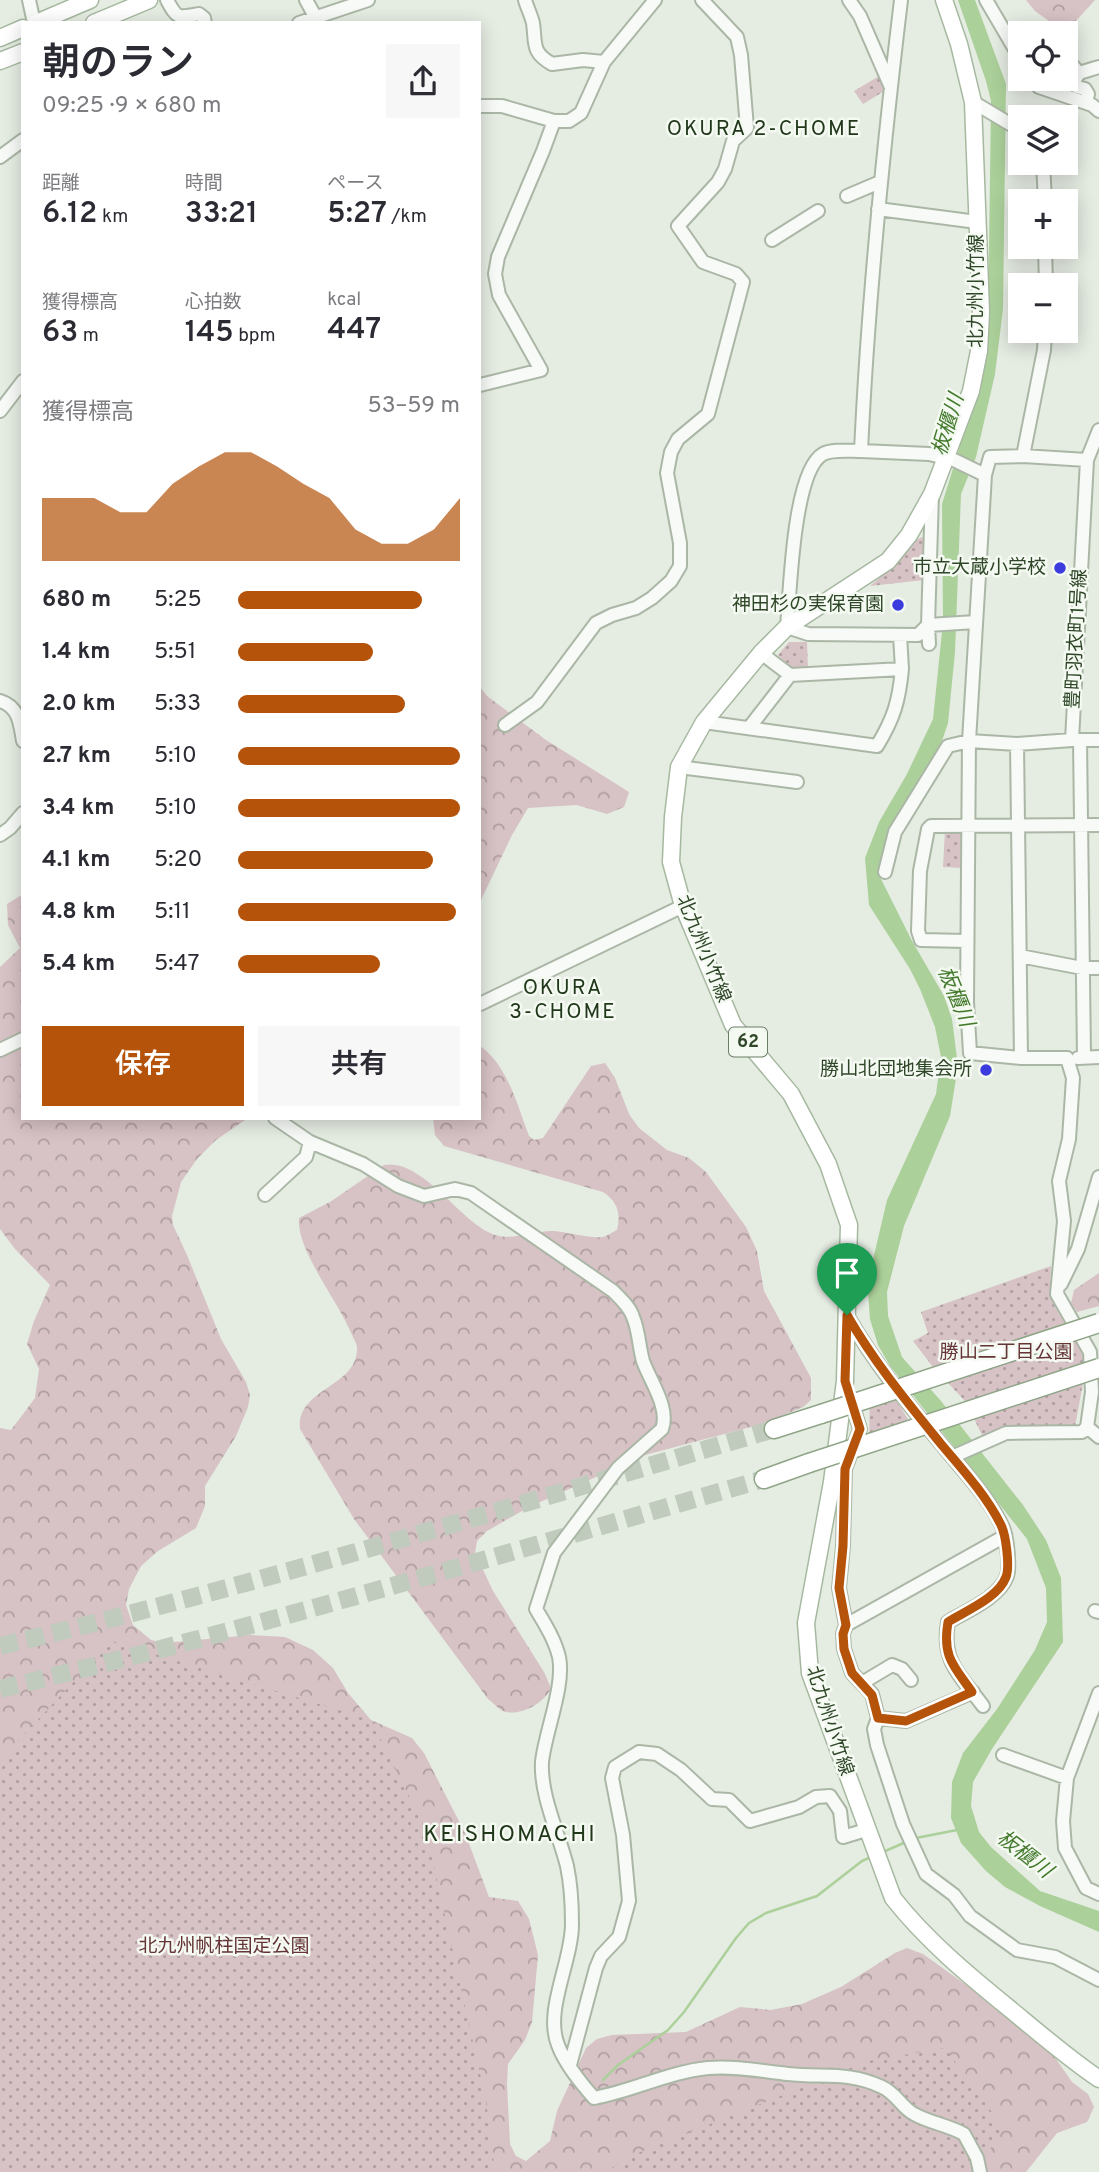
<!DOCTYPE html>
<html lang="ja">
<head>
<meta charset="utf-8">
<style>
  :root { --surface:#fff; --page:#f7f7f7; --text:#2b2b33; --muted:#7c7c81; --accent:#b45309 }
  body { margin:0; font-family:Overpass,"Noto Sans JP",sans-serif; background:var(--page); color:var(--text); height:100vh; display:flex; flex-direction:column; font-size:26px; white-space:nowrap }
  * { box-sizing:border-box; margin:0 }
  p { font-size:23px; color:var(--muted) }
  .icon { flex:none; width:38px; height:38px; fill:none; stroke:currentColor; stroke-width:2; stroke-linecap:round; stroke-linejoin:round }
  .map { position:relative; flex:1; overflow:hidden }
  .side { position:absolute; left:21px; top:21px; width:460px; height:1099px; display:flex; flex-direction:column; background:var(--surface); border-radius:0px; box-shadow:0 4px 18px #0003 }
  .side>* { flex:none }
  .controls { position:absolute; left:1008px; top:21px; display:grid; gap:14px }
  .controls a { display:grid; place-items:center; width:70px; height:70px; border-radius:0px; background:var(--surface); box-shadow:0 4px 18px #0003; font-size:35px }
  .pin { position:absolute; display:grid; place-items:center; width:60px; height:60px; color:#fff; margin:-72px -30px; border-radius:50% 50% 50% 0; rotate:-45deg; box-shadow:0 0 7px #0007 }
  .pin .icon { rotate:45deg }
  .round { display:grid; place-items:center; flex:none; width:74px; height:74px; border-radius:0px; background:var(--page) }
  .headline { display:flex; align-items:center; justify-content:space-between; height:119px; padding:0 21px }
  h1 { font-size:38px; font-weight:600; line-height:52px }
  .figures { display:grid; grid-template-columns:repeat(3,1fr); gap:10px; height:119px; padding:7px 21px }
  .figures div { display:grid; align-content:center }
  .figures b { font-size:30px; font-weight:600 }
  .figures small { font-size:19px; font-weight:400 }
  .figures p { font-size:19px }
  .chart { height:196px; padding:14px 21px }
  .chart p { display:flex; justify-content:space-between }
  .chart svg { width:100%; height:126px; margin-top:7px; fill:var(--accent); opacity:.7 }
  .cta { display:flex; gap:14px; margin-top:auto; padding:14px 21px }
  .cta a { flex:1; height:80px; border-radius:0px; background:var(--accent); color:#fff; font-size:28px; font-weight:600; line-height:80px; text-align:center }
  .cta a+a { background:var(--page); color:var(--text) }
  ul { padding:0 21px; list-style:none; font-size:23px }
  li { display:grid; grid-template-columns:112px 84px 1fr; align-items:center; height:52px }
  li i { height:18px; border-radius:9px; background:var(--accent) }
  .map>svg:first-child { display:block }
</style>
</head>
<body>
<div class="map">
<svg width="1099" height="2172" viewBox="0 0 1099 2172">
  <defs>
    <pattern id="forest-crowns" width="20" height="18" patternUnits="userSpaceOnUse" patternTransform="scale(1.75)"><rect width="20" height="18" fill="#d7c2c5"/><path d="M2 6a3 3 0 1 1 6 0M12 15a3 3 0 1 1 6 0" fill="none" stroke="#af9fa0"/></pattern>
    <pattern id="park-dots" width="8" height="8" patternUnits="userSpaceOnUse" patternTransform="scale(1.75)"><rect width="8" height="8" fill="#d7c2c5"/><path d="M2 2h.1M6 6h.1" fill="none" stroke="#af9fa0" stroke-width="1.8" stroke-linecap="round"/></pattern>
  </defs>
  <rect width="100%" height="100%" fill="#e5ece2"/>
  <path fill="url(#forest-crowns)" d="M1026,0h69l-21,23 -18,3 -21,-15z
    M480,687l7,9 59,44 83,52 -5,15 -17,7 -30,-9 -49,3 -16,27 -32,67z
    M23,894v224h225l-32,22 -19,19 -16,23 -9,34 1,9 14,30 34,84 25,43 4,13 -2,12 -12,29 -31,50v20l-9,22 -38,23 -17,15 -12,23 -3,16 7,20 18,15 13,3 87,-8 34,2 28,13 20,18 15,25 23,27 41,18 12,15 41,80 24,64 29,4 11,18 9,36 -6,67 -7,18 -17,24 -1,20 3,60 6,12 10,5 24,-20 7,-30 29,-63 11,-9 15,-4 74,-3 54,-25 31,3 31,-6 39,-17 54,-34 12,-5 16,6 53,38 78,64 18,26 16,12 6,13 -7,15 -30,11 -31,39h-1026v-744l11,2 24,-32 4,-29 -12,-25 7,-23 16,-36 -35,-36 -15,-20v-262l20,-19 -12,-23 -1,-21z
    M480,1046c27,18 38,61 49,90l5,4 9,-2 48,-72 14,-3 10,15 14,36 10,14 28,22 22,8 17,14 40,55 11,24 7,40 47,87v22l-8,7 -41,17 -117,31 -116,52 -42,24 -10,10 -2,12 18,38 51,81 7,16c-6,15 -34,31 -50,22 -4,-3 -9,-8 -13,-11l-134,-180 -54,-90c-4,-40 56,-42 57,-79 1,-4 -3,-11 -5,-15 -13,-33 -56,-85 -53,-117l31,-16 54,-37c39,-7 76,58 111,70 18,6 41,-5 59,-4 12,1 39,8 49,6 4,-1 10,-5 14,-7 4,-16 1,-28 -14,-38l-159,-46 -9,-11 -2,-17h47z
    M1099,1273v33l-22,6 -6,-9 3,-13z"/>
  <path fill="url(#park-dots)" d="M881,75l5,15 -23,14 -9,-13z
    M922,537l2,4v39l-54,6 30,-26 16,-20z
    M789,642h18l1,27 -14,1 -16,-15z
    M963,830v38l-20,-1 2,-36z
    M1051,1266l-1,27 5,14 32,54 -12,66 -93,8 -16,-33 -33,-35 -20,-26 15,-8 -7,-21z
    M885,1382l31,50 -47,21 1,-65z
    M112,1641l259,79 55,110 60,271 9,71h-495v-412z
    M945,2048l59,81 -30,43h-367l16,-13 245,-98z"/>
  <path fill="#acd09a" d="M958,0h17l31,84 -3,225 -8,65 -19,83 -15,37 -6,158 -7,71 -10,30 -55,100 -4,22 32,64 33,57 8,23 6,47 -8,50 -46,110 -17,66 1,24 14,41 39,44 82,104 23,35 15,38 2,64 -71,107 -19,33 -2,24 8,26 12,15 49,44 59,20v21l-59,-26 -35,-19 -19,-16 -25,-28 -10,-25 1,-36 11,-29 34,-44 38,-59 12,-28 -1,-34 -19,-49 -137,-173 -12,-21 -8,-26 -2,-27 4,-28 15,-64 49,-106 5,-37 -6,-30 -15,-38 -10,-20 -41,-64 -4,-47 14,-36 28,-48 26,-55 10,-97 -1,-118 37,-119 9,-59 3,-225 -5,-20z"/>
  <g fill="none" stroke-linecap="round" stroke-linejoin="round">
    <path stroke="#acd09a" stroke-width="2.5" d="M916,1838l41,-8
      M883,1852l23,-10
      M603,2080l15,-15 50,-35 16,-18 52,-74 13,-15 17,-10 51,-17 45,-35 9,-4"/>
    <path stroke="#c1cbbd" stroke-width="18" stroke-dasharray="18 9" stroke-linecap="butt" d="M0,1646c261,-62 517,-141 774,-217
      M0,1689c257,-61 510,-137 764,-210"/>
    <defs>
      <path id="minor" d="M29,0l5,23
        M167,0c10,19 11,18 32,14l5,4 1,5
        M306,0l10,18
        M525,0c2,7 6,15 8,23 3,21 -2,29 19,41l31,-4 21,2
        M849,0l11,16 30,69
        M901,0c-18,150 -33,300 -40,451l68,3 25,6 31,15
        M986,0l34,58
        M299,23l69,-23
        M1066,58l13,15
        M1031,79l8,8 53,18 7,6
        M973,102l47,28
        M1086,103l2,-9 -3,-5 -8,-2 -3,-6 5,-8 20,-6
        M480,106h22l52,15h15l12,-8 23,-51 51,-62
        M0,157l23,-17
        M1043,163l2,38
        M847,196l33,-14
        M878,209l99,13
        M772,240l46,-29
        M1045,247l1,38
        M480,385l61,-15 -42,-75 -4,-21 3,-17 45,-106 11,-30
        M0,411l23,-30
        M1099,430l-12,30 -15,280h27
        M861,451c-11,0 -29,-2 -38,3 -30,17 -33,139 -36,173l21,7 110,1 10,-10 4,-131
        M1023,456l21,-106 1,-19
        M900,635l2,34
        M929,644l-1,-19 48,-3
        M0,701c19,6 20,22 23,40
        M704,722l173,24c17,-28 22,-45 25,-77l-112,6 -29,-22
        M505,725l32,-23 59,-79 16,-8 24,-7 16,-10 19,-17 9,-15v-23l-13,-70 4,-21 7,-13 30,-25 35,-132 -7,-8 -33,-12 -25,-36 40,-44 7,-13 8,-28 14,-13 -6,-73 -4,-18 -35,-37
        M749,728l41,-53
        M1080,740l4,317
        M1017,744l55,-4
        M679,767l118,15
        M0,835l10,-7 13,-15
        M885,872l10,-40 53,-86 21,-5 -2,261 3,51 51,5h46l6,20 -4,61 -10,42 5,40 -7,73 33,58 2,40 -5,35 12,10
        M967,941l-46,-1 -3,-9 2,-60 8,-42 3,-3 168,-1
        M1020,956l62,12h17
        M480,1004l203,-98
        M0,1050l23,-11
        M1021,1058l-4,-314 -48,-3 16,-266 5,-18 33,-1 64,4
        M1078,1058l21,-1
        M275,1118l35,24 53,22 35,22 26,10 31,-7 16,4 142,98c8,8 17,16 20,26 6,14 6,30 10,44 7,20 27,47 19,68l-44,39 -64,85 -18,56c9,15 19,31 23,48 6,29 -14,75 -17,105 -2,33 17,72 25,104 4,19 5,39 5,58 0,38 -28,86 -14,121 7,19 23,38 36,53 39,-7 74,-26 114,-30 27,-2 53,3 80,6 34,4 61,-3 94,13 14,6 20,21 32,27 16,9 34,11 50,20l13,24 3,14
        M265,1195l41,-38 4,-15
        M1061,1284l17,-35 21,-72
        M847,1315c27,48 61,89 96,131 20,25 47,52 60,82 4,9 7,39 4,48 -8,22 -41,35 -59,46 -7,40 13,54 35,84
        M850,1397l10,32 -15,40 -2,77 -4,42 7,37 -3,9 1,15 8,24 20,21 6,24 -4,11 3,16 26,79 23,50 28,21 16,21 47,34 38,7 44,23
        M952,1457l54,-24 76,-1 5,-5
        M1095,1611l4,1
        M846,1625l159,-89
        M862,1683l30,-18 10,4 9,11
        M1099,1693l-32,85 -4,43 2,27 21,40 13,6
        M878,1718l28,3 67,-29
        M1003,1755l64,23
        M570,2065l26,-97 5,-12 18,-19 10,-36 -6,-66 -11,-57 3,-11 24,-15 18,2 24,16 31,29 17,1 21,21 49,-14 17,-10 14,-1 10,15 3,26 23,-7"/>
      <path id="major" d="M944,0l15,44 14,58 8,210 -2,39 -8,40 -39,103 -23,41 -21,26 -101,66 -26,26 -57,69 -25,45 -6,50 -2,45 12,44 50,119 58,69 37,70 21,61 -4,156 -13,101 -26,141 4,50 83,225c33,42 75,77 117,111 29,24 58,49 89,70
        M36,23l54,-23
        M94,23l55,-23
        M0,38l23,-10
        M0,61l23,-9"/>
      <path id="highway" d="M774,1429l47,-15
        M764,1479l45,-16"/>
    </defs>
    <use href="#minor" stroke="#abb7a6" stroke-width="16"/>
    <use href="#major" stroke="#a6b9a0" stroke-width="19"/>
    <use href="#highway" stroke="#8fa588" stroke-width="21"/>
    <use href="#minor" stroke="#f7faf6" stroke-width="12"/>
    <use href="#major" stroke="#fff" stroke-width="16"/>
    <use href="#highway" stroke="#fff" stroke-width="18"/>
    <defs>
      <path id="highway-bridge" d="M821,1414l278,-91
        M809,1463l290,-95"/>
    </defs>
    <use href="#highway-bridge" stroke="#8fa588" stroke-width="21" stroke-linecap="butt"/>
    <use href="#highway-bridge" stroke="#fff" stroke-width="18"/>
  </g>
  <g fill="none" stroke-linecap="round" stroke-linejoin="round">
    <defs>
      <path id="route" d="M847,1315c27,47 60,87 94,129 21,25 45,51 60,81 5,10 9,42 5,52 -8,21 -39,33 -58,45 -6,35 6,44 24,70l-66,29 -28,-3 -6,-23 -20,-22 -8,-24 -1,-15 3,-9 -7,-37 4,-42 2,-77 15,-40 -15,-48z"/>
    </defs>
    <use href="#route" stroke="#fff" stroke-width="14"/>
    <use href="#route" stroke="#b45309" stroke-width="9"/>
  </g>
  <g fill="#3b3bde" stroke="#f4f9f2" stroke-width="2.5">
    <circle cx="1060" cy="568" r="7"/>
    <circle cx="898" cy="605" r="7"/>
    <circle cx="986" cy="1070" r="7"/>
  </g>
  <g text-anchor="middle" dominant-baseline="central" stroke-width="5" stroke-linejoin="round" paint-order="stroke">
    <rect fill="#f4f9f2" stroke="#6a7c65" stroke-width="2" x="729" y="1027.5" width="38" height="29" rx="5"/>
    <g font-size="18" font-weight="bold" fill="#2f4728">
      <text x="748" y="1042">62</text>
    </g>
    <g font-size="19" fill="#2f4728" stroke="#f4f9f2">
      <text transform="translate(977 291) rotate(-90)">北九州小竹線</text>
      <text transform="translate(1077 639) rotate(-87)">豊町羽衣町1号線</text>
      <text transform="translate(703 949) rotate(68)">北九州小竹線</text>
      <text transform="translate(829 1721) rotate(72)">北九州小竹線</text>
    </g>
    <g font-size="19" fill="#2f4728" stroke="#f4f9f2" text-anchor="end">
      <text x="1046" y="568">市立大蔵小学校</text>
      <text x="884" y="605">神田杉の実保育園</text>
      <text x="972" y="1070">勝山北団地集会所</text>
    </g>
    <g font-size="19" fill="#643436" stroke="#f4f9f2">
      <text x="1006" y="1353">勝山二丁目公園</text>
      <text x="224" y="1947">北九州帆柱国定公園</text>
    </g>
    <g font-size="21" letter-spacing="2" fill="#20371a" stroke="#f4f9f2">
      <text x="764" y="129">OKURA 2-CHOME</text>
      <text x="563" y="988">OKURA<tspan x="563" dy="24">3-CHOME</tspan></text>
    </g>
    <g font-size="21" font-style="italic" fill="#437a2c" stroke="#f4f9f2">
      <text transform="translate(949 425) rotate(-73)">板櫃川</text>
      <text transform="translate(955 997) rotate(68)">板櫃川</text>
      <text transform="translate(1024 1855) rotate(38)">板櫃川</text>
    </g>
    <g font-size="23" letter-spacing="2" fill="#20371a" stroke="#f4f9f2">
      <text x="510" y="1835">KEISHOMACHI</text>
    </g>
  </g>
</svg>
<div class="controls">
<a><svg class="icon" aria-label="locate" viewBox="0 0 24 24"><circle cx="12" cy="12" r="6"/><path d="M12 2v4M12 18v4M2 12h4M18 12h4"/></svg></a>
<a><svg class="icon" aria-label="layers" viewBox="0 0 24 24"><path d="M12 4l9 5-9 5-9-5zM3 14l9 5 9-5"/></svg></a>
<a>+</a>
<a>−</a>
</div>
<div class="pin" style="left:847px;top:1315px;background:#1e9e55"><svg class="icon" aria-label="arrive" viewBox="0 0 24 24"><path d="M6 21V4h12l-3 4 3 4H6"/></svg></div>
<section class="side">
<div class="headline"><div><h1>朝のラン</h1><p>09:25 · 9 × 680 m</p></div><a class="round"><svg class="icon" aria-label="share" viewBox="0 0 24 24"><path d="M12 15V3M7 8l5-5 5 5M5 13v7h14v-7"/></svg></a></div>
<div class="figures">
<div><p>距離</p><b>6.12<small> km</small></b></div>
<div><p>時間</p><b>33:21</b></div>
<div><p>ペース</p><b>5:27<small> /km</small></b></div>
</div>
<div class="figures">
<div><p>獲得標高</p><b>63<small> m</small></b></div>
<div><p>心拍数</p><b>145<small> bpm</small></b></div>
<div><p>kcal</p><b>447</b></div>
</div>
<div class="chart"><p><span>獲得標高</span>53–59 m</p>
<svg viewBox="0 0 160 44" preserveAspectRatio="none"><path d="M0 44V22L10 22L20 22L30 27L40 27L50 17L60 11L70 6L80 6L90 11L100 17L110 22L120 33L130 38L140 38L150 33L160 22V44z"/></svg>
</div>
<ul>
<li><b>680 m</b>5:25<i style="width:83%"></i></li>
<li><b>1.4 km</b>5:51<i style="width:61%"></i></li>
<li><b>2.0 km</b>5:33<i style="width:75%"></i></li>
<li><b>2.7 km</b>5:10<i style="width:100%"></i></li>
<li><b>3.4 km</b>5:10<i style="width:100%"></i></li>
<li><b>4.1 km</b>5:20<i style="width:88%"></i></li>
<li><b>4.8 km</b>5:11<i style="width:98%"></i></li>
<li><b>5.4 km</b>5:47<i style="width:64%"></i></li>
</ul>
<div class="cta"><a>保存</a><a>共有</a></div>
</section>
</div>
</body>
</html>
